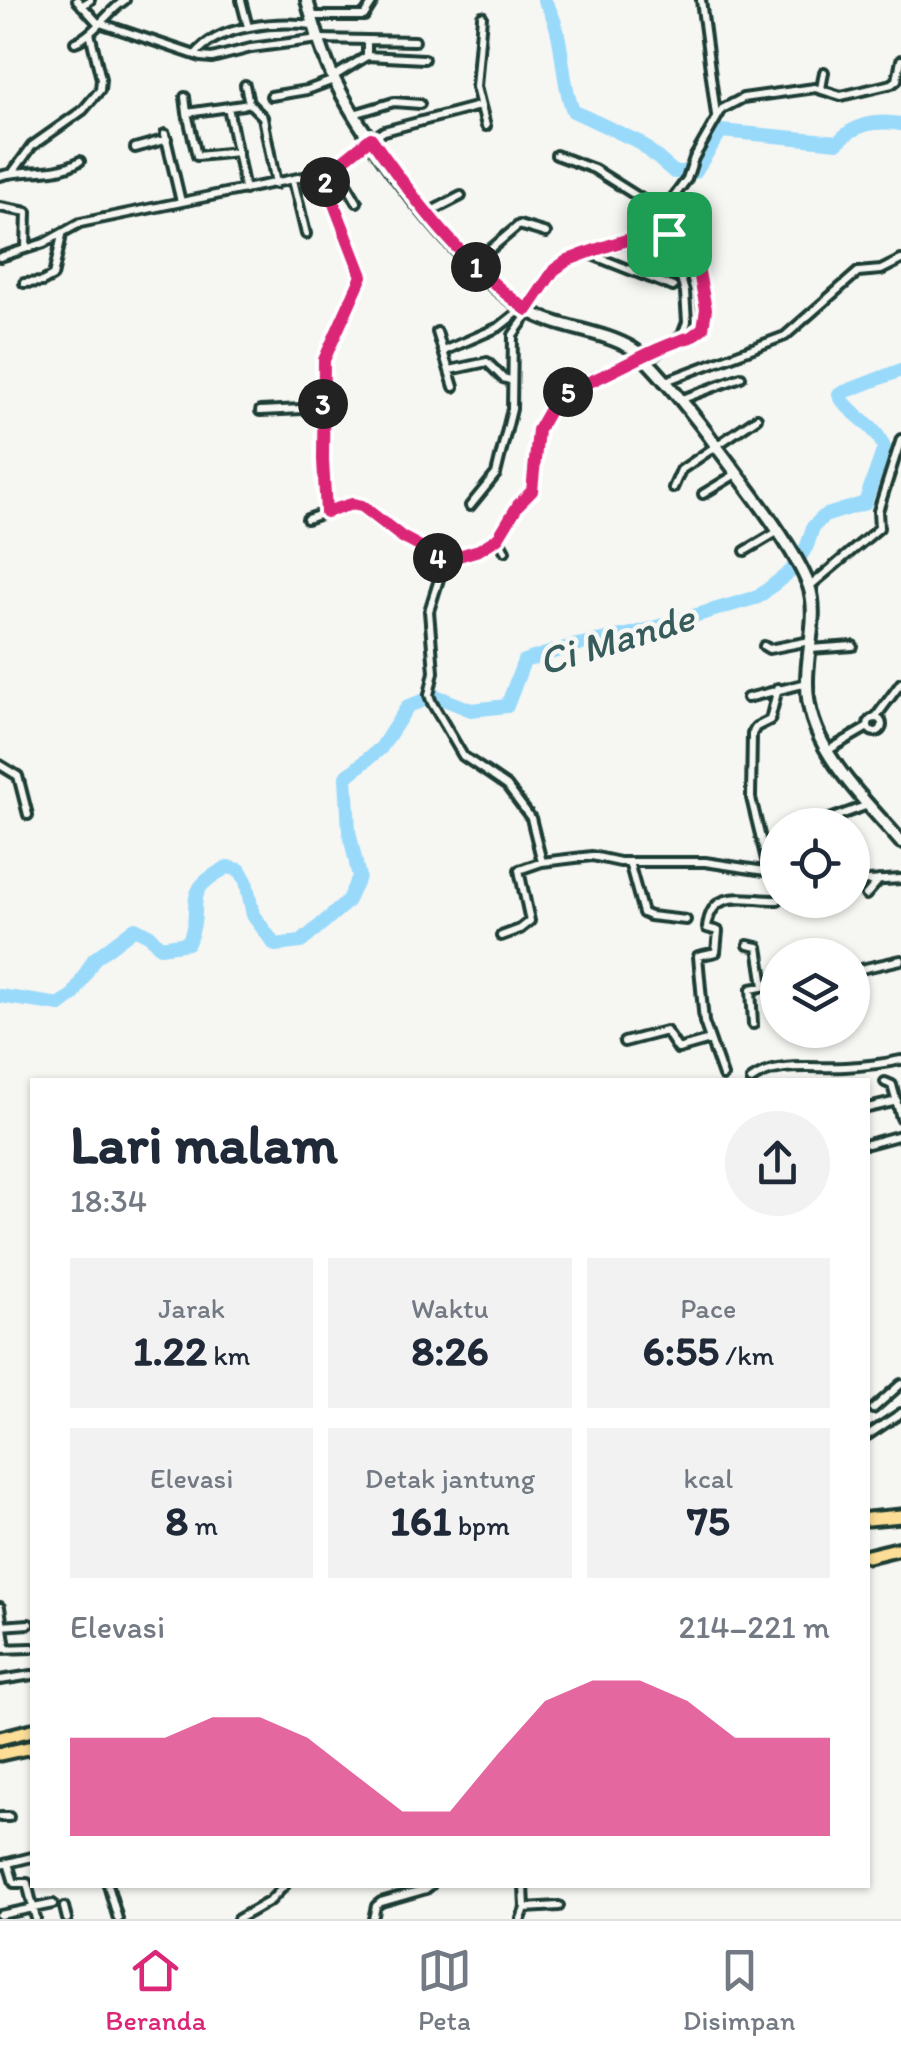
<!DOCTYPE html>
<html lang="id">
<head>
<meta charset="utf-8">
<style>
  :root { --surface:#fff; --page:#f2f2f3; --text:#1f2937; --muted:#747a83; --line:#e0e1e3; --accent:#db2777 }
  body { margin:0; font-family:Itim,sans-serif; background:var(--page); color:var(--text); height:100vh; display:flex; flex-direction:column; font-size:38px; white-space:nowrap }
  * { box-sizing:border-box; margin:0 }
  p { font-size:32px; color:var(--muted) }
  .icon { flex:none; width:55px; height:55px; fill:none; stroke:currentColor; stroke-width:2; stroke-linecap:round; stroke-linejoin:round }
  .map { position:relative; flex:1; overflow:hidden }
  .details { position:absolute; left:30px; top:1078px; width:840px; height:810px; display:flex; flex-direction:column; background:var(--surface); border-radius:0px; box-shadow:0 2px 8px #0004 }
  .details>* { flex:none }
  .fabs { position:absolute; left:760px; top:808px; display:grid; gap:20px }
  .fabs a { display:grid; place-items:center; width:110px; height:110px; border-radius:50%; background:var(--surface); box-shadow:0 2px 8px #0004; font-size:50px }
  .pin { position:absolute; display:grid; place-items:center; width:85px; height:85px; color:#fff; margin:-42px; border-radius:20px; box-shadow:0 5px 15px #0006 }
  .km { position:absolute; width:50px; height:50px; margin:-25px; border-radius:50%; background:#222; color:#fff; font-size:28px; line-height:50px; text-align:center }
  .round { display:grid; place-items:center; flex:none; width:105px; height:105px; border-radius:52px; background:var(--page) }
  .headline { display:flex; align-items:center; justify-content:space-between; height:170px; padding:0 40px }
  h1 { font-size:55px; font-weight:800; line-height:75px }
  .figures { display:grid; grid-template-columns:repeat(3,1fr); gap:15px; height:170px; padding:10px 40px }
  .figures div { display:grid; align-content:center; border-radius:0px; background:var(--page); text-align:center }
  .figures b { font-size:42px; font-weight:800 }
  .figures small { font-size:28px; font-weight:400 }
  .figures p { font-size:28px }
  .chart { height:280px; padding:20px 40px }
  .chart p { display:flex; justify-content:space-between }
  .chart svg { width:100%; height:180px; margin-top:10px; fill:var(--accent); opacity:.7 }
  .dock { display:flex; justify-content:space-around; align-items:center; height:140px; border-top:2px solid var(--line); background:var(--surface); font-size:28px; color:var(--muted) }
  .dock a { display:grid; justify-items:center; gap:5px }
  .dock .active { color:var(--accent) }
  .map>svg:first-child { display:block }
</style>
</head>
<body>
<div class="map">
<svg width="901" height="1919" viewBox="0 0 901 1919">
  <rect width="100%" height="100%" fill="#f6f6f2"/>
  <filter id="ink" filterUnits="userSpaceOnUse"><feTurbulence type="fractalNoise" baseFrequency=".01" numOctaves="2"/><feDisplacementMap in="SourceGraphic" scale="20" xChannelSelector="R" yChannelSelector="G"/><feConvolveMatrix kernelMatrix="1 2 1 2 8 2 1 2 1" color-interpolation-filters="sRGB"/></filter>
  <g filter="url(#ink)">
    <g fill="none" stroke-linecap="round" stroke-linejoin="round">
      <path stroke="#99dafb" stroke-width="14" d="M544,0c22,32 15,76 29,111l66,31 35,30h21l26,-41 117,11c18,-19 38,-22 63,-18
        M0,996l60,9 14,-11 20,-35 41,-31 15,8 10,11 28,-4c18,-40 -11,-50 40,-76l12,3 6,11 7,34 22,30 26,-3 46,-40 12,-25 -10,-46 -3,-54 35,-29 27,-42 28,-10 35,14 36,-4 17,-45 48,-15 64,-13 122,-36 33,-26 16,-25 6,-19 11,-11 41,-13 19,-55c-8,-25 -38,-35 -45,-54l62,-24"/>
      <defs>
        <path id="minor" d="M77,0l20,22 104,35 11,1 39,-10 68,-9 96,2
          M241,0l7,27
          M701,0l15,115
          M82,6l8,-6
          M312,16h52l10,-16
          M482,16l-6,71 10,39
          M75,42c19,-7 32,-30 50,-42
          M367,44v12l57,3
          M195,55c24,-31 83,-34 118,-30
          M333,77l34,-21
          M821,89l3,-17
          M271,96l36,-6 27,-10
          M185,97l2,16 56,-8 6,-2 -4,-18
          M249,103l14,14 13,67
          M228,107l17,83
          M187,113l10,43 41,-4
          M354,114l40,-12 26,2
          M165,134l16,68
          M135,148l32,-9
          M556,155l38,14 57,36 12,25 29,12 13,79 -7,12 -19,8
          M336,166l21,36
          M13,172l19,-26 51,-36 17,-20 1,-11 -11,-46
          M0,176c26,-8 55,0 80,-15
          M293,180l13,54
          M0,207l27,5 -1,36
          M426,214l35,-18
          M587,253l86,34
          M0,257l44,-14 36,-20 242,-50 62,-42 95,-25
          M473,264l46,-39 27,8
          M24,283l18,-1 11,-6 9,-41
          M527,310l34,-46 36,-14 69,-18
          M437,332l17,55
          M444,351l55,-24 24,-19
          M450,370l37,-8 16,16 7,2
          M663,382l122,-46 73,-64 23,-2 20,-10
          M680,400l61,-23
          M260,411l64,-3
          M673,488l8,-18 76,-52
          M703,494l33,-20
          M470,506l26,-32 16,-65 1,-74 17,-24
          M327,512l25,-8 10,1 40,32 43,23 29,-7 24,-15 21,-33 13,-14 6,-61 20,-35 20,-5 17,-13 62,-24 25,-18 5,-13 -2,-30 -19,-67 -1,-16 22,-30 7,-21 28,-49 21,-11 72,-10 26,8 51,-12 5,-4 4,-20
          M307,519l20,-7 -4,-52 2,-100 37,-84 -40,-103
          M498,538l7,13
          M745,551l32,-19
          M445,560l-16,51 5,61 -5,23 3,8 31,53 44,30 24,32 11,44
          M809,587l70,-59 -1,-17 23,-72
          M764,646l5,3 41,-8
          M810,649l43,-3
          M747,698l60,-15
          M875,718l26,-35
          M868 725a7 7 0 1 1 14 0a7 7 0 1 1-14 0Z
          M827,751l41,-24
          M0,765l18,11 10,39
          M813,825l55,-20
          M629,862l14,51 7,3 36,4
          M769,872l-18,-74 1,-64 4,-7 14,-7 8,-32
          M852,882l49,-3
          M866,895l13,-15
          M501,936l19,-7 10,-8 -11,-51 23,-8 50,-6 28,6h85l73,11
          M748,945l10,2 6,39
          M852,971l49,-11
          M753,1024l-2,-35 27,-5
          M624,1042l42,-11 12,18 32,-9
          M723,1076l-19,-54 -6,-66 18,-4 2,-21 -11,-3c4,-42 40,-27 71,-28
          M751,1080c26,-19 63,-11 94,-13 19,-1 37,-3 56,-7
          M885,1082l7,3 9,33
          M868,1108l29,-7
          M868,1144l33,-9
          M873,1409l28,-25
          M868,1435l33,-22
          M0,1607l6,41
          M1,1626l28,-2
          M0,1649l32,-1
          M0,1680l32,-5
          M0,1817h9
          M8,1863l6,20h13l9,36
          M0,1865l32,-8
          M108,1885l10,34
          M64,1907l3,12
          M525,1908l34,-2
          M0,1915l53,-11
          M238,1919l32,-18 15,-16
          M373,1919l3,-13 5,-4 45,-13 5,-4
          M521,1919l4,-11 -1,-23"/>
        <path id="secondary" d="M307,0c7,26 15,54 27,79 33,68 128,192 193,231 32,19 74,20 106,39 18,11 70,78 84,98 26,35 77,99 92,139 10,29 -3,67 -2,98 0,64 55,112 94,158"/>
        <path id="trunk" d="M868,1519l33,-3
          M868,1556l33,-8
          M0,1738l32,-8
          M0,1754l32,-7"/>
      </defs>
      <use href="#minor" stroke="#1f3d34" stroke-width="14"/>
      <use href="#secondary" stroke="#1f3d34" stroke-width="18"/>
      <use href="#trunk" stroke="#1f3d34" stroke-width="19"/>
      <use href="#minor" stroke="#f6f6f2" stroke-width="6"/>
      <use href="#secondary" stroke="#f6f6f2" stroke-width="10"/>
      <use href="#trunk" stroke="#fdde96" stroke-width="11"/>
    </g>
  </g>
  <g fill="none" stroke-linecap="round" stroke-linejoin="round" filter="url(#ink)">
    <defs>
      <path id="route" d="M371,138c45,64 92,126 156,172l27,-40 14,-10c28,-10 105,-43 126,-14l12,63 -3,19 -12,9c-43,12 -90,44 -133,58l-20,35 -6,61 -14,14 -20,33 -19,12 -34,10 -43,-23 -40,-31 -10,-2 -26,8 -3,-52 1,-100 38,-84 -40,-103 14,-7z"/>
    </defs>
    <use href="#route" stroke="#fff" stroke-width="20"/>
    <use href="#route" stroke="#db2777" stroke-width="12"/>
  </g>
  <g text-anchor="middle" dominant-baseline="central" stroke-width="9" stroke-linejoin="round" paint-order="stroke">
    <g font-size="40" font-style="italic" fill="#375c5c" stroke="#f6f6f2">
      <text transform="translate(616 639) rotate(-17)">Ci Mande</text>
    </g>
  </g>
</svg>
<div class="fabs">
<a><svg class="icon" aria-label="locate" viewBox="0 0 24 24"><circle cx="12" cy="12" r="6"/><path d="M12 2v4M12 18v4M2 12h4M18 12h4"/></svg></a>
<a><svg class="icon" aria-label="layers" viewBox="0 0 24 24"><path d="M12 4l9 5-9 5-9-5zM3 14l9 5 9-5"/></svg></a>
</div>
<div class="pin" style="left:669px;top:234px;background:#1e9e55"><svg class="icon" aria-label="arrive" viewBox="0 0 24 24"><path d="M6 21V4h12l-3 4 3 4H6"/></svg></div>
<b class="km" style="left:476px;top:267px">1</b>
<b class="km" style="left:325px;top:182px">2</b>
<b class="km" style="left:323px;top:404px">3</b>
<b class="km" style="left:438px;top:558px">4</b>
<b class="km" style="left:568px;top:392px">5</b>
<section class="details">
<div class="headline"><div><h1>Lari malam</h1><p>18:34</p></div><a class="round"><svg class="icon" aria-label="share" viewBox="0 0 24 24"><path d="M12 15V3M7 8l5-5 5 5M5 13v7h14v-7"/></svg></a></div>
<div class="figures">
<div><p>Jarak</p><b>1.22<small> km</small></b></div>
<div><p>Waktu</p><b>8:26</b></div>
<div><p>Pace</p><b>6:55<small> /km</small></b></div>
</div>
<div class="figures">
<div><p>Elevasi</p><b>8<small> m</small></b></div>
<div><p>Detak jantung</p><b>161<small> bpm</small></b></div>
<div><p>kcal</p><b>75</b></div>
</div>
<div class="chart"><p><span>Elevasi</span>214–221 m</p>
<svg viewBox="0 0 160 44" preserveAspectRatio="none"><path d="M0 44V20L10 20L20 20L30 15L40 15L50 20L60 29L70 38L80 38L90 24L100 11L110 6L120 6L130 11L140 20L150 20L160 20V44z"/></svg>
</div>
</section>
</div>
<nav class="dock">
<a class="active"><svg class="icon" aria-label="home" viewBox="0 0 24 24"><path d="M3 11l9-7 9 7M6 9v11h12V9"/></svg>Beranda</a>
<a><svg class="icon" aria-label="map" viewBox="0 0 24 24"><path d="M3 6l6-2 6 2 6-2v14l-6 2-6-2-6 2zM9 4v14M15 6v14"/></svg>Peta</a>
<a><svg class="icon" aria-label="saved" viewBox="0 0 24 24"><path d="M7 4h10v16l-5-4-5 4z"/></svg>Disimpan</a>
</nav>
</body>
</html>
